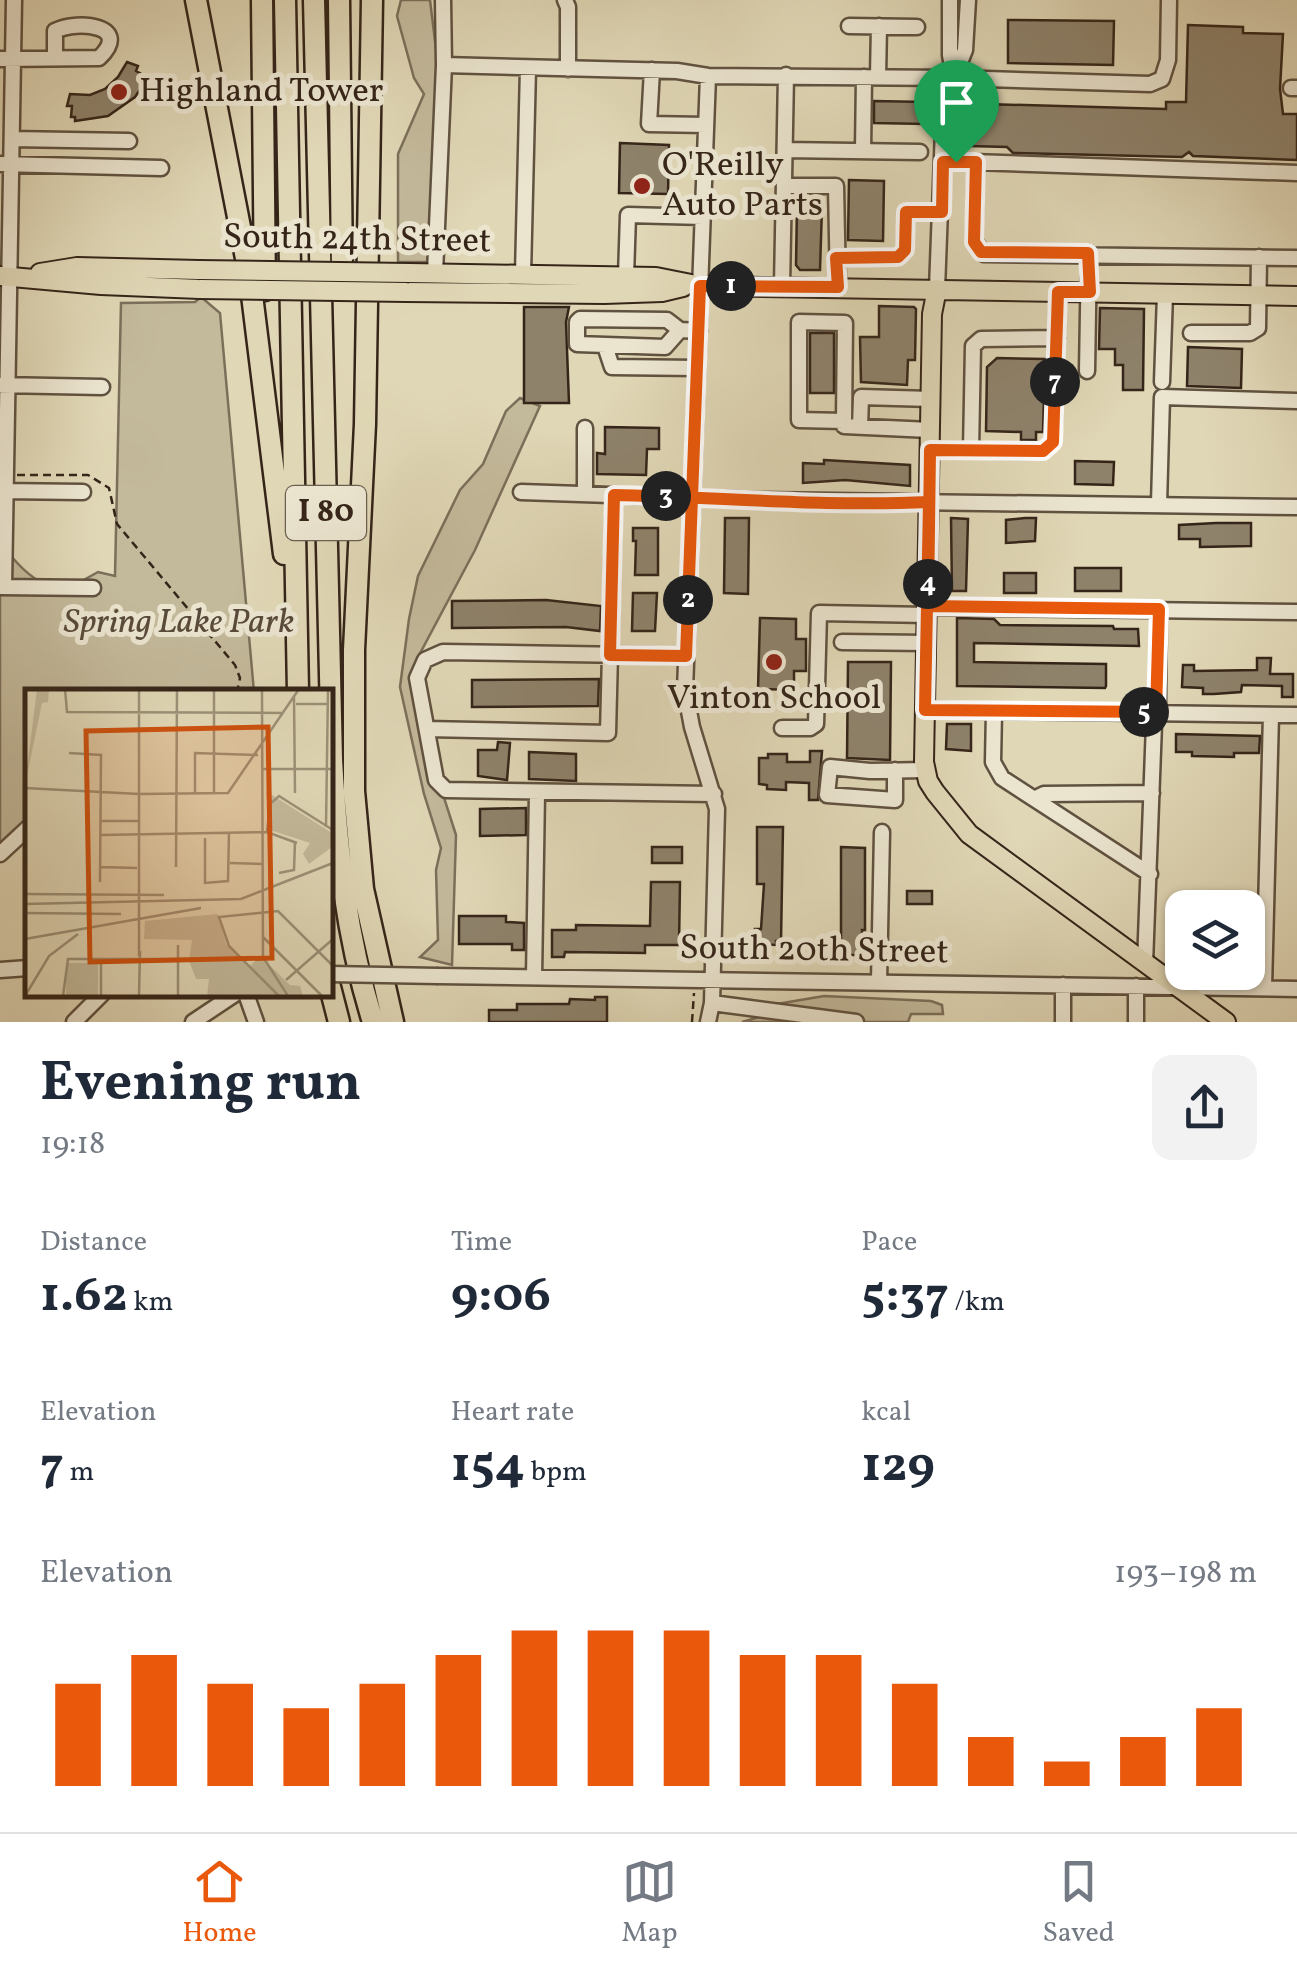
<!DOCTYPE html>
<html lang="en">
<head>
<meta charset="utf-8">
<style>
  :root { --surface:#fff; --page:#f2f2f3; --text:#1f2937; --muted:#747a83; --line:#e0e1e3; --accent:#ea580c }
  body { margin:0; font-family:Vollkorn,serif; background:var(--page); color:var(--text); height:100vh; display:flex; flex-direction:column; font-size:38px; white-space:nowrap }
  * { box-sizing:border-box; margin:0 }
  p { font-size:32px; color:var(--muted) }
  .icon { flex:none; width:55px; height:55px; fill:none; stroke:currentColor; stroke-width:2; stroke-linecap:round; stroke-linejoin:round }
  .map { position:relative; height:1022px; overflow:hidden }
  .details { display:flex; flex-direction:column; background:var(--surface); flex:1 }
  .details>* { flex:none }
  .buttons { position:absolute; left:1165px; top:890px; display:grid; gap:20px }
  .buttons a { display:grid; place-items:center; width:100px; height:100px; border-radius:20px; background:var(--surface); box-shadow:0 2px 8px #0004; font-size:50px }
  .pin { position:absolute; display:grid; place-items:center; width:85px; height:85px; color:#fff; margin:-102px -42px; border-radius:50% 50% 50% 0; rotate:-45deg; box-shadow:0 0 10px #0007 }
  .pin .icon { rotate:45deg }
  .km { position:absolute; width:50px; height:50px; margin:-25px; border-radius:50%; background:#222; color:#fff; font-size:28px; line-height:50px; text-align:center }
  .round { display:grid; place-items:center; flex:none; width:105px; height:105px; border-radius:20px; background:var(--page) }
  .overview { display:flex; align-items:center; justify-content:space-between; height:170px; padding:0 40px }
  h1 { font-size:55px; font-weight:700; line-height:75px }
  .metrics { display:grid; grid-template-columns:repeat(3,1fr); gap:15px; height:170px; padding:10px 40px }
  .metrics div { display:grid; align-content:center }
  .metrics b { font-size:50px; font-weight:700 }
  .metrics small { font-size:28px; font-weight:400 }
  .metrics p { font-size:28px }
  .chart { height:280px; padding:20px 40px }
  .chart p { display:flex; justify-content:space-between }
  .chart svg { width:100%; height:180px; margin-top:10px; stroke:var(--accent); stroke-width:6 }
  .tab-bar { display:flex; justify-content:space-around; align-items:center; height:140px; border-top:2px solid var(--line); background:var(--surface); font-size:28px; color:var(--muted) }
  .tab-bar a { display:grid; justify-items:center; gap:5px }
  .tab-bar .current { color:var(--accent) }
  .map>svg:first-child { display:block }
</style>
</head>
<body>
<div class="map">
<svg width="1297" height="1022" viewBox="0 0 1297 1022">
  <rect width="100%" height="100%" fill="#e0d7b6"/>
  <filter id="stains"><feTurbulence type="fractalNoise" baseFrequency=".002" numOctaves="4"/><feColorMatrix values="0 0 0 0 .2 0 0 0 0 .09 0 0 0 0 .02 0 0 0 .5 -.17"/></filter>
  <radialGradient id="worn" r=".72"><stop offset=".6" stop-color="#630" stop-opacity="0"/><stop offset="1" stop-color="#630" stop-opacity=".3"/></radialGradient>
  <path fill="#c3b99b" stroke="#7c6f5a" stroke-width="2.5" d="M401,0h29l9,74 -9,188h-32v-108l26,-60 -10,-16 -17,-62z
    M201,297l19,16 34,379h-226l-1,132 -27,25v-293h11c16,19 28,27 51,36l36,-20 17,4 6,-273 74,-1z
    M520,398l20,8 -65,144 -59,111 -3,24 7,38 36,112 -4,130 -32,-8 18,-17 -2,-70 5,-22 -17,-54 -24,-107 9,-68 9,-43 42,-86 23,-26 23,-53z
    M824,996l107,5 11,4 1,9h-32l-3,8h-166l21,-6 14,-12z"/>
  <path fill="#8e826b" stroke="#352519" stroke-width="2.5" d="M1008,20l106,1 -1,44 -105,-2z
    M1188,25l55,2v6l40,1 -3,55 3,25h14v46l-104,-4 -4,-4 -7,5 -169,-4 -6,-6 -37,-1 2,-50 13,1v7l181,5v-7h20z
    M127,62l11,4 -2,5 9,5 -2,3 3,2 -11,16 -27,19 -33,5v-4h-4l1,-11h-5l3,-12 20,1 15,-6 13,-12z
    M874,101l52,1v22l-52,-1z
    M620,143l49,2 -1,49 -49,-1z
    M849,180l35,1 -1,60 -35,-1z
    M797,206l25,1 -2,63h-20l-4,-5z
    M879,306l35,1 2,2 -1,51h-7l-1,25 -46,-3 -1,-45h19z
    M524,307h45l-3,15 3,81h-45z
    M1100,308l44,1 -1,81h-20v-25h-8v-16h-16z
    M810,333h24v60h-24z
    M1188,347l54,2 -1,39 -54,-2z
    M997,358l48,1 -2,73h-7v8h-15v-8l-35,-1 1,-64z
    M605,427l54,1v21h-12l-1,26 -49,-1v-21l8,1z
    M824,460l86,5v21l-65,-6 -42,3v-20l21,1z
    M1075,461l39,1 -1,23 -38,-1z
    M725,518h24l-1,76 -24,-1z
    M951,518l17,1 -2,72h-14z
    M1025,518h11l-1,23 -29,2v-23z
    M1216,523h35v23l-51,1v-8h-21v-14z
    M633,528h25v47h-23l1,-34h-3z
    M1075,568h46v23h-46z
    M1004,573h32v20h-32z
    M633,593h24l-2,38h-23z
    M546,600l55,6 -1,25 -34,-4 -114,1v-27z
    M760,618l36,1v20h10v32h-12v19l-36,-1z
    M957,618l37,1 6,6 113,1 1,3h24l1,17 -165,-3v19l132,2v22l-1,2 -148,-2z
    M1257,658h14l-1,16h23v23h-11v-11l-40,-1 -1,7 -27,2h-11v-6l-21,-1 1,-22h11v6l63,-1z
    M848,662h43l-1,98 -43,-2z
    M599,679l-1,27 -126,1v-27z
    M947,724h24v27l-25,-2z
    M1176,734l84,2 -1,17h-25v4l-42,-1v-4h-16z
    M498,742l12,1 -3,37 -29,-4v-26h19z
    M810,751h12l-4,49h-9v-17l-23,-1v8l-19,-1v-4l-8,-1v-26h9v-4h19v8h23z
    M529,752l47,2v27l-47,-2z
    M526,808v27l-46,1v-27z
    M757,827h26l-2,114h-5v4l-21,-1v-15h6l3,-45h-7z
    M652,847h30v16h-30z
    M841,847l24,1v82h-3v25h-25v-14l4,1z
    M651,882h29l-1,63h-34v8l-80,-1 -1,5h-12v-27h24v-5l74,1z
    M907,891h25v13h-25z
    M459,916h47v6l18,1v27h-12v-6h-53z
    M595,997h12v25h-118v-12h28v-6h52l1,-5 25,1z"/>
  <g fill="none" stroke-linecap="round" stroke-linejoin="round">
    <defs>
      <path id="minor" d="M565,0l3,7v62
        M950,0v55l4,22
        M849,26l68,1
        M0,59l99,-1c34,-32 -21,-39 -44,-27v26
        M444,65l233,6 31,5 246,2 196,6 12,-5 6,-19 1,-60
        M652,70l-3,54 57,1
        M708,76l-23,614 7,37 25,82 -5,194 -4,19
        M878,77l1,-51
        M1291,88h6
        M12,139l117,2
        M785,150l135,2
        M863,151l1,-74
        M943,161l354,12
        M976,163l-2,78 10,13 313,4
        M0,164l161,4
        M784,186h52l2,101
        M836,258l62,-1 7,-7 1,-38h36
        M435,273l9,-208 -1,-65
        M523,274l5,-206
        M626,276l2,-61 75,2
        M782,286l4,-211
        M937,289l7,-186 21,-53 3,-50
        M680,330l-15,17 -88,-3v-22l3,-3 87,1 13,10 19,1
        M1191,333h59l8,-5 1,-71
        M605,346l7,21 85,1
        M1087,371l2,-118
        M1162,382l3,-88
        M0,385l102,2
        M844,421l-45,-1v-98l46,1 -1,98v5l86,4
        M860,427l1,-30 70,2
        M930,450l113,1 10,-9 5,-150
        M971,450l2,-104 8,-7 76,-1
        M0,491l83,1
        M521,492l237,8 539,7
        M585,494v-66
        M1159,504l3,-107 135,4
        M0,587l93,1
        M4,587l10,-587
        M928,607l369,5
        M842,642l85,1
        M686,656l-243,-4 -18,8 -8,18 19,102 10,10 268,4
        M925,710l372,5
        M994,711l-1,51 9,16 148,96
        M782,728h28l6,-4 3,-111 109,2
        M427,729l181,4 6,-238
        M895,770v30l-68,-5 3,-28 40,4 55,-1
        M1036,798l8,-4 108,-1
        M0,854l28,-26
        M1145,964l9,-240 4,-22 1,-93
        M0,970l28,-2
        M438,976l859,13
        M534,977l3,-184
        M879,982l3,-150
        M1264,988l7,-273
        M246,994l10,28
        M712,1003l144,19
        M74,1022l28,-28
        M193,1022l42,-28
        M1063,1022v-37
        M1136,1022v-36"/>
      <path id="major" d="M40,273l37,-6 122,3
        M409,273l247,4 45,9 596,10
        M0,276l101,9 99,4
        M937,289l-5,25 -8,448 4,19 7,11 34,42 257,188
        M406,292l198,2 58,-2 21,-5"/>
      <path id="highway" d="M196,0l54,279 34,275
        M262,0l3,290
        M285,0l13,692
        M314,0l18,759c5,90 14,177 41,263
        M372,0l-7,424 -11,226v141l9,98 30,133
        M336,287l6,-14 -3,-273
        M330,987l9,35"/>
    </defs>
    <use href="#minor" stroke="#605240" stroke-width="19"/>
    <use href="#major" stroke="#352519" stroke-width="22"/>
    <use href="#highway" stroke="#352519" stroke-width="25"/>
    <path stroke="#352519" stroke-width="2.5" stroke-dasharray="8 5" stroke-linecap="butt" d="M17,475h71l21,13 8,36 118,141 5,13 -3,14
      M692,1022l2,-29"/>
    <use href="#minor" stroke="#ebe5d0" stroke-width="14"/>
    <use href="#major" stroke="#e0d7b6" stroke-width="18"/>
    <use href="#highway" stroke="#e0d7b6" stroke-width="20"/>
    <defs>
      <path id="minor-bridge" d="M330,974l108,2"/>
      <path id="major-bridge" d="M199,270l210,3
        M200,289l206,3"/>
    </defs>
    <use href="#minor-bridge" stroke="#605240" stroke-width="19" stroke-linecap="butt"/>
    <use href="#major-bridge" stroke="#352519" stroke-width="22" stroke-linecap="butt"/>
    <use href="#minor-bridge" stroke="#ebe5d0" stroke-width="14"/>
    <use href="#major-bridge" stroke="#e0d7b6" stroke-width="18"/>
  </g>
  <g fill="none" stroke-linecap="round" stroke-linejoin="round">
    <defs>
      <path id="route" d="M956,162h-13l-1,50h-36l-1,38 -7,7 -62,1 2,29 -138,-1 -14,370 -76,-1 4,-160c105,2 210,12 315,7l-4,208 231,2 3,-103 -231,-3 2,-156 113,1 10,-9 5,-150h32l-2,-39 -107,-1 -7,-10 2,-80h-20"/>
    </defs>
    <use href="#route" stroke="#fff" stroke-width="20"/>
    <use href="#route" stroke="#ea580c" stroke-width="12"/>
  </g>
  <g fill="#8f2418" stroke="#ebe5d0" stroke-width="4">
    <circle cx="119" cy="92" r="10"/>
    <circle cx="642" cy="186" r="10"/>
    <circle cx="774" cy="662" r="10"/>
  </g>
  <g text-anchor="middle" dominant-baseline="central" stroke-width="10" stroke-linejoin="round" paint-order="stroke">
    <rect fill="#ebe5d0" stroke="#6c5f50" stroke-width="2.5" x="286" y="486" width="80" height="54" rx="8"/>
    <g font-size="32" font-weight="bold" fill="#352519">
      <text x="326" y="513">I 80</text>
    </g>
    <g font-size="35" fill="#352519" stroke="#ebe5d0" text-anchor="start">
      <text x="139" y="92">Highland Tower</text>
      <text x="662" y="166">O'Reilly<tspan x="662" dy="40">Auto Parts</tspan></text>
      <text x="774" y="699" text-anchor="middle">Vinton School</text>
    </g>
    <g font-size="35" fill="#352519" stroke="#ebe5d0">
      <text transform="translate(357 240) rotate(1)">South 24th Street</text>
      <text transform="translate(814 951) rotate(1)">South 20th Street</text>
    </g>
    <g font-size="35" font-style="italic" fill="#584a3a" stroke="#ebe5d0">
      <text x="179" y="623">Spring Lake Park</text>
    </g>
  </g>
  <g transform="translate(25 689)">
    <rect width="308" height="308" fill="#e0d7b6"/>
    <path d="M12,0h12l-1,13 -6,1 -17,82zM241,102l66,42v14l-23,17 -6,-10 7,-11 -40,-13zM193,225l8,30 23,23 11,-11 30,29 10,1 3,10h-96l2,-17h-13l-7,-18 3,-21 -48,-1 1,-18zM41,274h32v33h-32z" fill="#c3b99b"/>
    <path fill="none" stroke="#9c9077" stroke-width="2.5" d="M40,0l2,23 217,1M114,0v267M189,0v104M237,0l1,268 25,39M269,8l1,96M271,15h32M44,64l32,2 -1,127M237,80h71M0,99l114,6M170,104v-40l63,2M114,105l89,-1 71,-104M76,132h38M301,138l2,-138M242,143l3,-28 9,-8 54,34M76,146l166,-3 30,11M180,149v45l23,-2 1,-49M205,174l33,1M76,178l36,1M151,178l1,-178M254,184l15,-3 1,-28M0,205l139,1M0,215l216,-5 92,-36M0,224l96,1M238,248l59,59M0,250l176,-31M153,256v51M76,270v37M261,291l47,-41M0,307l24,-40 29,-22M38,307l5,-37h127M114,307l1,-45M254,307l-50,-50 -10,-29 59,-6 55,55"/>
    <path fill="#cd510e" fill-opacity="0.15" stroke="#cd510e" stroke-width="5" d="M243,38l4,231 -182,4 -4,-231z"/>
    <rect width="308" height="308" fill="none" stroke="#352519" stroke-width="5"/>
  </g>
  <rect width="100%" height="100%" filter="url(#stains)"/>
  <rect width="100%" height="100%" fill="url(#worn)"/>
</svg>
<div class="buttons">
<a><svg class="icon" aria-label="layers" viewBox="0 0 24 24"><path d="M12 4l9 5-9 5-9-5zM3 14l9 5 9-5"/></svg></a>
</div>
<div class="pin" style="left:956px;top:162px;background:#1e9e55"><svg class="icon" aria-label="arrive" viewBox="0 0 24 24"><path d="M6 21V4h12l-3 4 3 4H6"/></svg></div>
<b class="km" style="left:731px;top:286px">1</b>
<b class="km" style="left:688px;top:600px">2</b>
<b class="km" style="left:666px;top:496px">3</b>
<b class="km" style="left:928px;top:584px">4</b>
<b class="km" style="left:1144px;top:712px">5</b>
<b class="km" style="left:1055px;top:382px">7</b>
</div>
<section class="details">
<div class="overview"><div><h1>Evening run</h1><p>19:18</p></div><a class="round"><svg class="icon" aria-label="share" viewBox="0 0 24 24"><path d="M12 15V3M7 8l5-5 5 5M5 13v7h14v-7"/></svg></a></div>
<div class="metrics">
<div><p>Distance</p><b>1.62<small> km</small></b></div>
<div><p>Time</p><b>9:06</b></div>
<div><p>Pace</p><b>5:37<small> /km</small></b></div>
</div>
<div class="metrics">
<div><p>Elevation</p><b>7<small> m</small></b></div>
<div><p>Heart rate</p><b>154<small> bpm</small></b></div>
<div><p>kcal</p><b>129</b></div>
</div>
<div class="chart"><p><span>Elevation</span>193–198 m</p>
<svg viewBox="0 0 160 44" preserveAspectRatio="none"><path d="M5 44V19M15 44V12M25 44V19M35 44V25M45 44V19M55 44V12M65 44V6M75 44V6M85 44V6M95 44V12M105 44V12M115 44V19M125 44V32M135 44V38M145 44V32M155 44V25"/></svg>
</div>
</section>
<nav class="tab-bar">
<a class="current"><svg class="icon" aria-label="home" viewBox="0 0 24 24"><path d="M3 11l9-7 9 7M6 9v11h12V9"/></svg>Home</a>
<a><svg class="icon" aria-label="map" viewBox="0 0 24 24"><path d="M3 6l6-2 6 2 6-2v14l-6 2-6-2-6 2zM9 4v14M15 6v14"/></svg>Map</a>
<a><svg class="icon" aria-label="saved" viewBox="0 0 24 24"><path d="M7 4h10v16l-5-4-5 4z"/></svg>Saved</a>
</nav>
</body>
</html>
